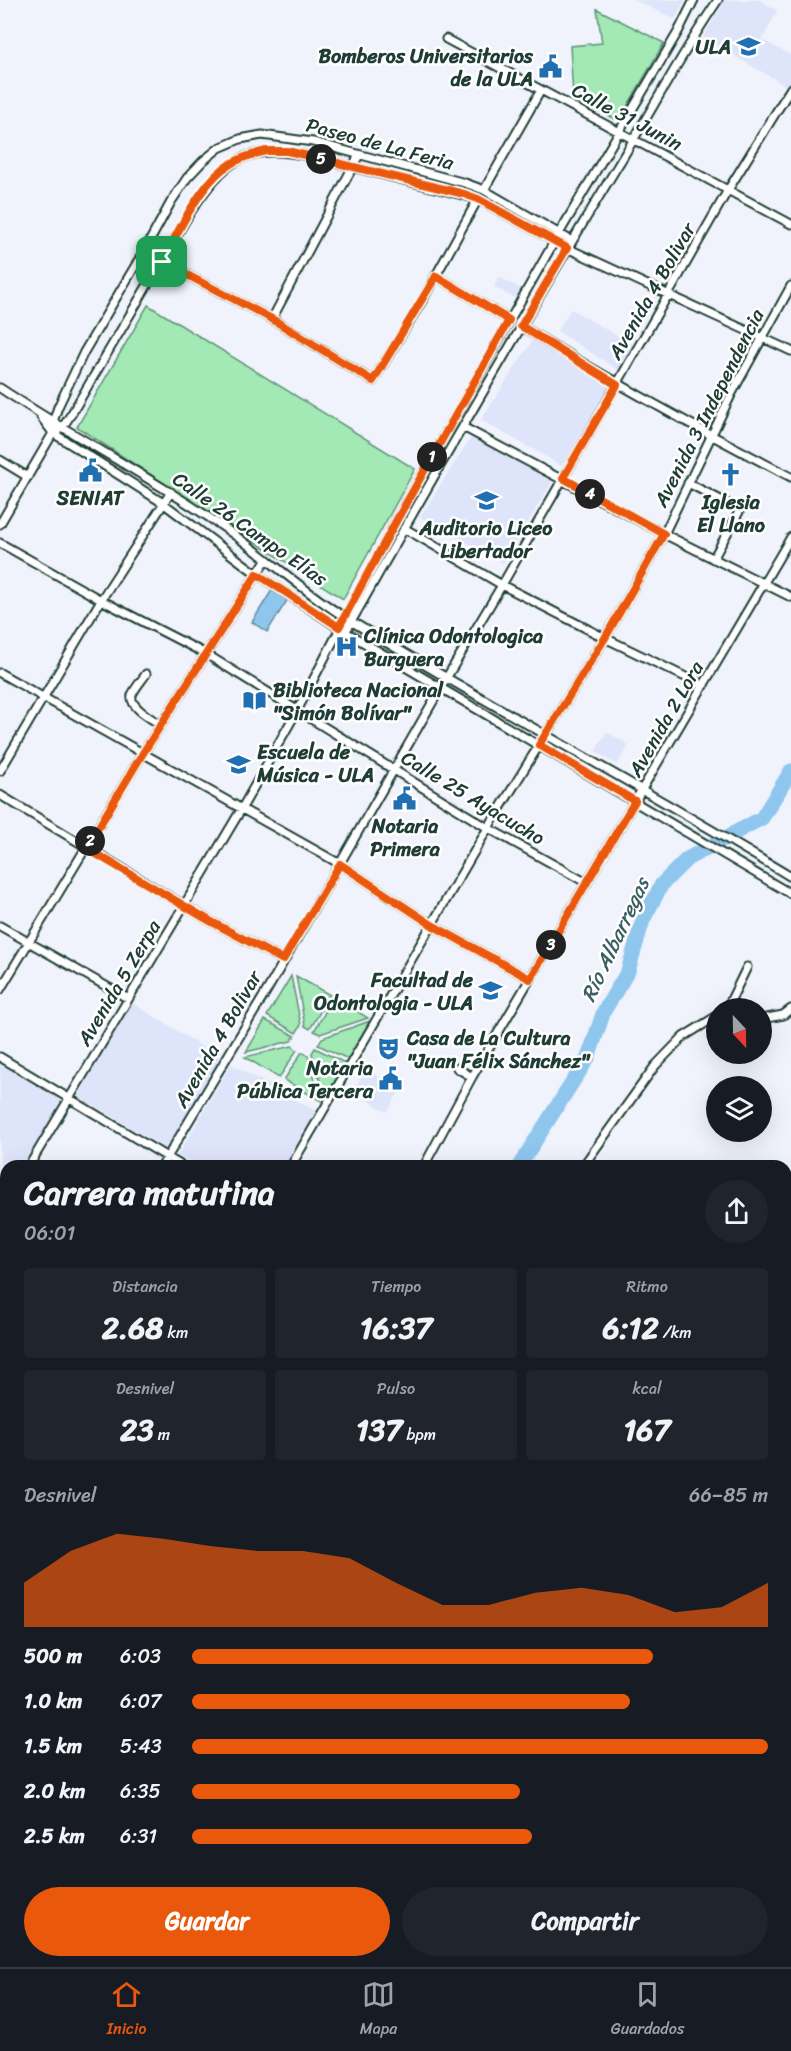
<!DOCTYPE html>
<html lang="es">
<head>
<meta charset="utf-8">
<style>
  :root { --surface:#171b24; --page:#20242c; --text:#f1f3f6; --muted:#9ea1a6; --line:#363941; --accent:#ea580c }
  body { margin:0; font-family:Sriracha,sans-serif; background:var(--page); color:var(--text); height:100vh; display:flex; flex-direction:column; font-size:22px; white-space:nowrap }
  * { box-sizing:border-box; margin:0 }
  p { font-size:20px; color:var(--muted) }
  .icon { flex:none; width:33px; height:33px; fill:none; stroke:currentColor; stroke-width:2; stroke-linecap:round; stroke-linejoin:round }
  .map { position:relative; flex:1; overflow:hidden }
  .drawer { position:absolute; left:0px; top:1160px; width:792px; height:808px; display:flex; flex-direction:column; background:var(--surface); border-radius:18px 18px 0 0; box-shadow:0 6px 24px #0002 }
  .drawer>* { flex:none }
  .needle { width:39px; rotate:158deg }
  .fabs { position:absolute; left:706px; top:998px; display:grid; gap:12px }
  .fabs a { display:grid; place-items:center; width:66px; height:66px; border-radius:50%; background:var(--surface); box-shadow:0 6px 24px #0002; font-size:30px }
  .pin { position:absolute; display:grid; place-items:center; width:51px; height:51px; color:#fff; margin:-26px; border-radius:12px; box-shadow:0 3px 9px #0006 }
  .km { position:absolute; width:30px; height:30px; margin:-15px; border-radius:50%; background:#222; color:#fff; font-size:16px; line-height:30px; text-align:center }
  .round { display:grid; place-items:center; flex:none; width:63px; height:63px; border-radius:32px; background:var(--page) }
  .head { display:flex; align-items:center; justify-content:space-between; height:102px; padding:0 24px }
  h1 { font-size:33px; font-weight:700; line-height:45px }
  .stats { display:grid; grid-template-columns:repeat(3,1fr); gap:9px; height:102px; padding:6px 24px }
  .stats div { display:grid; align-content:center; border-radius:6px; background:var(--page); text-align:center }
  .stats b { font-size:30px; font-weight:700 }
  .stats small { font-size:16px; font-weight:400 }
  .stats p { font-size:16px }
  .chart { height:168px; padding:12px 24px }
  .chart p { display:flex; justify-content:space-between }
  .chart svg { width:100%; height:108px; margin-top:6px; fill:var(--accent); opacity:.7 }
  .action { display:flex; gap:12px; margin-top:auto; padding:12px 24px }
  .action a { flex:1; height:69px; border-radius:36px; background:var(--accent); color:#fff; font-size:24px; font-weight:700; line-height:69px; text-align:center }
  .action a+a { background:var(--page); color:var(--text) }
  ul { padding:0 24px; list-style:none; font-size:20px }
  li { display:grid; grid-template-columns:96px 72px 1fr; align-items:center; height:45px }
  li i { height:15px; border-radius:8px; background:var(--accent) }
  .menu { display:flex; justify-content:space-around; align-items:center; height:84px; border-top:2px solid var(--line); background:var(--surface); font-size:16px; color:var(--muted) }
  .menu a { display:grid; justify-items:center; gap:3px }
  .menu .on { color:var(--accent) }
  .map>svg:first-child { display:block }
</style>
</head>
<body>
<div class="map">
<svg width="791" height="1967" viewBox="0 0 791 1967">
  <rect width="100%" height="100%" fill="#f0f3fc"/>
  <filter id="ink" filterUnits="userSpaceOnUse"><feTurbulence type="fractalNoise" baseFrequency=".0167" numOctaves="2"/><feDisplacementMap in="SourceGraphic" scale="12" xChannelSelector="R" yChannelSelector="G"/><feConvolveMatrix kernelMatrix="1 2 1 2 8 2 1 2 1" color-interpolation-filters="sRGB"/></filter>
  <g filter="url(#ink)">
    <path fill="#dee4f9" d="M634,0h51l-10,19z
      M725,0h35l17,11 -15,29 29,15v34l-88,-52z
      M499,277l25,14 -6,9 -24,-13z
      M571,309l67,39 -15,25 -66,-42z
      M533,340l78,44 -49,82 -81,-46z
      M472,436l80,46 -49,81 -83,-46z
      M607,732l22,13 -12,20 -22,-14z
      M131,1002l97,61 -53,91 -97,-58z
      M0,1064l64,38 -40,63 -18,1v8l-6,-4z
      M231,1064l92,51 -30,50h-98l-17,-10z
      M366,1069l34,21 -13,22 -34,-21z
      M786,1782l5,6v179h-199l1,-5h193z
      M488,1962h70l-1,5h-70z"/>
    <path fill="#a2e9b6" stroke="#609375" stroke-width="1.5" d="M597,9l67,34 -44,76 -3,1 -44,-23 -3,-51 32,-3z
      M148,305l267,164 -72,130 -266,-172z
      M291,976l10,49 -5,8 -29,-17z
      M296,976l34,19 -20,34 -5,-3z
      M334,997l34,21 -48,16 -6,-3z
      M265,1020l30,16 -4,5 -45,11z
      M370,1021l-22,38 -30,-14 4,-7z
      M292,1046l5,4 -18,28 -34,-21z
      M315,1048l30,15 -20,36 -13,-46z
      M302,1052l6,3 13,46 -37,-21z"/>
    <path fill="#8fc6ee" stroke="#628fa4" stroke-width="1.5" d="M272,590l16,9 -21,33 -15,-10z"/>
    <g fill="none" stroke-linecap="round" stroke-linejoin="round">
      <path stroke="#8fc6ee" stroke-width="15" d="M519,1166l69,-108 16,-47 24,-40 15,-51 19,-36 25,-25 75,-41 29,-47
        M232,1967l3,-5"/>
      <defs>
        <path id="minor" d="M446,39l345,185
          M484,190l57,-100
          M162,262l110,57 101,62 49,-80 56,-102
          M436,276l73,44
          M272,319l87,-164
          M521,326c88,54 178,104 270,151
          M0,388c74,49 153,90 226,141 41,28 78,63 120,89 147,90 298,170 445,259
          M41,417l12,16 110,70 94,71 82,54 452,266
          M463,427l201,107 127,63
          M53,433l9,-5 10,-15 118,-200c36,-55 57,-70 123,-56l165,42 89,49 224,103
          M0,460l28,17
          M688,483l52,27 -27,49
          M0,524l53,-91v-11l5,-15 26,-55 63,-106 24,-44 16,-24 16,-17 16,-13 21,-9 22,-4 51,7 152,41 19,7 88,51
          M404,528l98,57 103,53 99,48
          M0,543l101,57 105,54 282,174 99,55
          M346,631c88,-156 178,-311 271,-464 34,-55 64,-113 101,-167
          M0,673l340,191 92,61 98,54
          M146,674c-4,6 -11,14 -14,21 -3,12 20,24 29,30
          M0,771l101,-171 70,-108
          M0,795l210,126 73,39
          M0,926l127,72
          M0,990l143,-237 123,-193
          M727,1008l20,-41
          M762,1019l21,-4 8,-6
          M0,1057l182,109
          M457,1068l15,9
          M29,1166l213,-358 56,-99 97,-186 159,-281 124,-210 16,-32
          M162,1166l107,-179 178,-310 55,-92 226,-395 63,-102
          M291,1166l197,-338 117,-190 59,-104 68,-141 59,-107
          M424,1166l48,-89 319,-540
          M583,1166l72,-100 28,-29 34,-21
          M0,1185l6,3
          M0,1212l6,-10
          M0,1319l6,3
          M786,1391l5,5
          M0,1438l6,-10
          M0,1453l6,3
          M786,1542l5,-5
          M786,1550l5,4
          M0,1587l6,4
          M0,1665l6,-11
          M786,1695l5,-5
          M0,1723l6,3
          M786,1775l5,6
          M786,1804l5,4
          M0,1854l6,3
          M0,1924l6,-12
          M114,1967l4,-5
          M333,1967v-5"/>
        <path id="tertiary" d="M786,1501l5,-8
          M786,1523l5,-8
          M568,1967l2,-5
          M581,1967l2,-5"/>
      </defs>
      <use href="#minor" stroke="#1f3d34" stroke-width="11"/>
      <use href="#tertiary" stroke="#1f3d34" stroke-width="13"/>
      <use href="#minor" stroke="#fff" stroke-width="7"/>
      <use href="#tertiary" stroke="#fff" stroke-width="8"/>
    </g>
  </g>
  <g fill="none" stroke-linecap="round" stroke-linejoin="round" filter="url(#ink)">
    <defs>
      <path id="route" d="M266,151h21l26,6 151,37 14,5 89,49 -46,78 96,59 -54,93 101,56 -59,104 -66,107 96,56 -105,178 -98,-54 -92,-61 -57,96 -73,-39 -124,-73 57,-95 114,-179 82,53 56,-104 114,-203 -73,-44 -63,105 -101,-62 -110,-57c16,-30 35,-72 61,-93 13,-10 27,-14 43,-18z"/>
    </defs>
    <use href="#route" stroke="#fff" stroke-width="12"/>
    <use href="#route" stroke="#ea580c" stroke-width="8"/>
  </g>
  <defs>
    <symbol id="university-bare" viewBox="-9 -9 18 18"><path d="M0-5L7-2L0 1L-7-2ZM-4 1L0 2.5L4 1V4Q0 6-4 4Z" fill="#1f6fb2" stroke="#fff" stroke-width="2.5" paint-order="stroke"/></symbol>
    <symbol id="civic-bare" viewBox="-9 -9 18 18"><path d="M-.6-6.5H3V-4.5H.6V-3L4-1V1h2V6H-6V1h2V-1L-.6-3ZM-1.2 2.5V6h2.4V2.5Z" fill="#1f6fb2" stroke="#fff" stroke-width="2.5" paint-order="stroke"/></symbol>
    <symbol id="church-bare" viewBox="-9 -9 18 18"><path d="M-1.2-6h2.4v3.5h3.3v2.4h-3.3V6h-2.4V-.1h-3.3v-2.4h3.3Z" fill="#1f6fb2" stroke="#fff" stroke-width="2.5" paint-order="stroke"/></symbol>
    <symbol id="school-bare" viewBox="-9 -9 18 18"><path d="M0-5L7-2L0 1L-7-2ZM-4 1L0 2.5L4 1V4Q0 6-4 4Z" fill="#1f6fb2" stroke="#fff" stroke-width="2.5" paint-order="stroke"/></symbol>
    <symbol id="hospital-bare" viewBox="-9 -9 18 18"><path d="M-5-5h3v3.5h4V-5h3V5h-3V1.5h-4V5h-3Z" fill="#1f6fb2" stroke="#fff" stroke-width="2.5" paint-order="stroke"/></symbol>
    <symbol id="library-bare" viewBox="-9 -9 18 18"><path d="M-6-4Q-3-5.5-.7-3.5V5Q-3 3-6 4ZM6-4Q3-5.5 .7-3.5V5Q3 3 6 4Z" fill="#1f6fb2" stroke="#fff" stroke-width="2.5" paint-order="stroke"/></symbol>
    <symbol id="theatre-bare" viewBox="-9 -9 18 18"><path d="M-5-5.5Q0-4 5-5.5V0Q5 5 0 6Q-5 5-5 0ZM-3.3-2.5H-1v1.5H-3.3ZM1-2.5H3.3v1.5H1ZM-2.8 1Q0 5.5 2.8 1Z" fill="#1f6fb2" stroke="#fff" stroke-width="2.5" paint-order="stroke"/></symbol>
  </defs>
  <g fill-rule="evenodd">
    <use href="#university-bare" x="732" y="30" width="33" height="33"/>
    <use href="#civic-bare" x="534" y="50" width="33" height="33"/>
    <use href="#civic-bare" x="74" y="454" width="33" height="33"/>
    <use href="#church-bare" x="714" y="458" width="33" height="33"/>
    <use href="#school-bare" x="470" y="484" width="33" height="33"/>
    <use href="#hospital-bare" x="330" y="630" width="33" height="33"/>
    <use href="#library-bare" x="238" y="684" width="33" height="33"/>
    <use href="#university-bare" x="222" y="748" width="33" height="33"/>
    <use href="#civic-bare" x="388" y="782" width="33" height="33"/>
    <use href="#university-bare" x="474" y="974" width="33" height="33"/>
    <use href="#theatre-bare" x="372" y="1032" width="33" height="33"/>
    <use href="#civic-bare" x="374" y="1062" width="33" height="33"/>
  </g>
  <g text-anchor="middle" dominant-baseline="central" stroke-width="5" stroke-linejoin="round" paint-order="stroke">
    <g font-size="20" font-weight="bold" fill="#1f3d34" stroke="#fff" text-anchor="end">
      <text x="731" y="47">ULA</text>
      <text x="533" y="56">Bomberos Universitarios<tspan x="533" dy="23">de la ULA</tspan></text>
      <text x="90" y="498" text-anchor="middle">SENIAT</text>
      <text x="731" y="502" text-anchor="middle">Iglesia<tspan x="731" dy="23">El Llano</tspan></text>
      <text x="486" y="528" text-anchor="middle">Auditorio Liceo<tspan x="486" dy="23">Libertador</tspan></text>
      <text x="364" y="636" text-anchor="start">Clínica Odontologica<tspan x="364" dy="23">Burguera</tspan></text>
      <text x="273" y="690" text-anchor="start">Biblioteca Nacional<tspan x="273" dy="23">"Simón Bolívar"</tspan></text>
      <text x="257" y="752" text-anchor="start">Escuela de<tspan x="257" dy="23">Música - ULA</tspan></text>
      <text x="405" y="826" text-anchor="middle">Notaria<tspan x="405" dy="23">Primera</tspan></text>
      <text x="473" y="980">Facultad de<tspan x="473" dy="23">Odontologia - ULA</tspan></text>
      <text x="407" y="1038" text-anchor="start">Casa de La Cultura<tspan x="407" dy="23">"Juan Félix Sánchez"</tspan></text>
      <text x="373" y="1068">Notaria<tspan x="373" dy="23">Pública Tercera</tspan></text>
    </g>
    <g font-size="20" fill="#1f3d34" stroke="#fff">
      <text transform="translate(627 117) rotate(28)">Calle 31 Junin</text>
      <text transform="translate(380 144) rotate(15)">Paseo de La Feria</text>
      <text transform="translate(652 291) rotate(-60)">Avenida 4 Bolivar</text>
      <text transform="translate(709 408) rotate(-63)">Avenida 3 Independencia</text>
      <text transform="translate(250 529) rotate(35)">Calle 26 Campo Elías</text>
      <text transform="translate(666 719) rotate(-60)">Avenida 2 Lora</text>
      <text transform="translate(473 798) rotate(31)">Calle 25 Ayacucho</text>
      <text transform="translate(119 983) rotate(-59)">Avenida 5 Zerpa</text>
      <text transform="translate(218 1039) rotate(-60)">Avenida 4 Bolivar</text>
    </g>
    <g font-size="21" font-style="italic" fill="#3b5f62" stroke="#fff">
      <text transform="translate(615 940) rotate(-65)">Río Albarregas</text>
    </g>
  </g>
</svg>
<div class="fabs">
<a><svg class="needle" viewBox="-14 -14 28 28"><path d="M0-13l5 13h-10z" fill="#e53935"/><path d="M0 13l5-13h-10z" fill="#9ea1a6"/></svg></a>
<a><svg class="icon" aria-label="layers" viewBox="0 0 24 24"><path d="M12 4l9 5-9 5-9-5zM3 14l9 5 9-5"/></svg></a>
</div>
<div class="pin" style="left:162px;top:262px;background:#1e9e55"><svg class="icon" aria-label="arrive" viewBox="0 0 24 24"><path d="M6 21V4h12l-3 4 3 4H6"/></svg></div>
<b class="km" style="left:432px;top:457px">1</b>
<b class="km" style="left:90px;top:841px">2</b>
<b class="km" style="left:551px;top:945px">3</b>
<b class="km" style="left:590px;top:494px">4</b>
<b class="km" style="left:321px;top:159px">5</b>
<section class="drawer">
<div class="head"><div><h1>Carrera matutina</h1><p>06:01</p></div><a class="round"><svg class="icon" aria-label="share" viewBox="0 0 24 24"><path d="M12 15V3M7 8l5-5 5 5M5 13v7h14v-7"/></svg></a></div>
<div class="stats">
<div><p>Distancia</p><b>2.68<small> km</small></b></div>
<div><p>Tiempo</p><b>16:37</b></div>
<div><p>Ritmo</p><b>6:12<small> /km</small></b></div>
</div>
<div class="stats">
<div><p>Desnivel</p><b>23<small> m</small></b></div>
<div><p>Pulso</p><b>137<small> bpm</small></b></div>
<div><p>kcal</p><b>167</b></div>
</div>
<div class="chart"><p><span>Desnivel</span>66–85 m</p>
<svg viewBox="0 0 160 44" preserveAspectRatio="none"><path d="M0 44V26L10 13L20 6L30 8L40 11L50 13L60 13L70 16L80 26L90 35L100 35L110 30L120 28L130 31L140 38L150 36L160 26V44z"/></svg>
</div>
<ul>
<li><b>500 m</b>6:03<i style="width:80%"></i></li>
<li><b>1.0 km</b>6:07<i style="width:76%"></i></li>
<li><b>1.5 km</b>5:43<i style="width:100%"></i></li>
<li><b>2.0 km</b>6:35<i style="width:57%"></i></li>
<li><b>2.5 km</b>6:31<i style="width:59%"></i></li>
</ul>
<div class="action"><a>Guardar</a><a>Compartir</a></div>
</section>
</div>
<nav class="menu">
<a class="on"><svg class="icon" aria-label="home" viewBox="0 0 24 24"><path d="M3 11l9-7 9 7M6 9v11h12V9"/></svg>Inicio</a>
<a><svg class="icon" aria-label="map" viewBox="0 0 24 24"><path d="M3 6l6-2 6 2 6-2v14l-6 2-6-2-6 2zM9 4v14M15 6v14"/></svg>Mapa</a>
<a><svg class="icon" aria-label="saved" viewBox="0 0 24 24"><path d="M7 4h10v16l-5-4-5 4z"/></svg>Guardados</a>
</nav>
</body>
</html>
